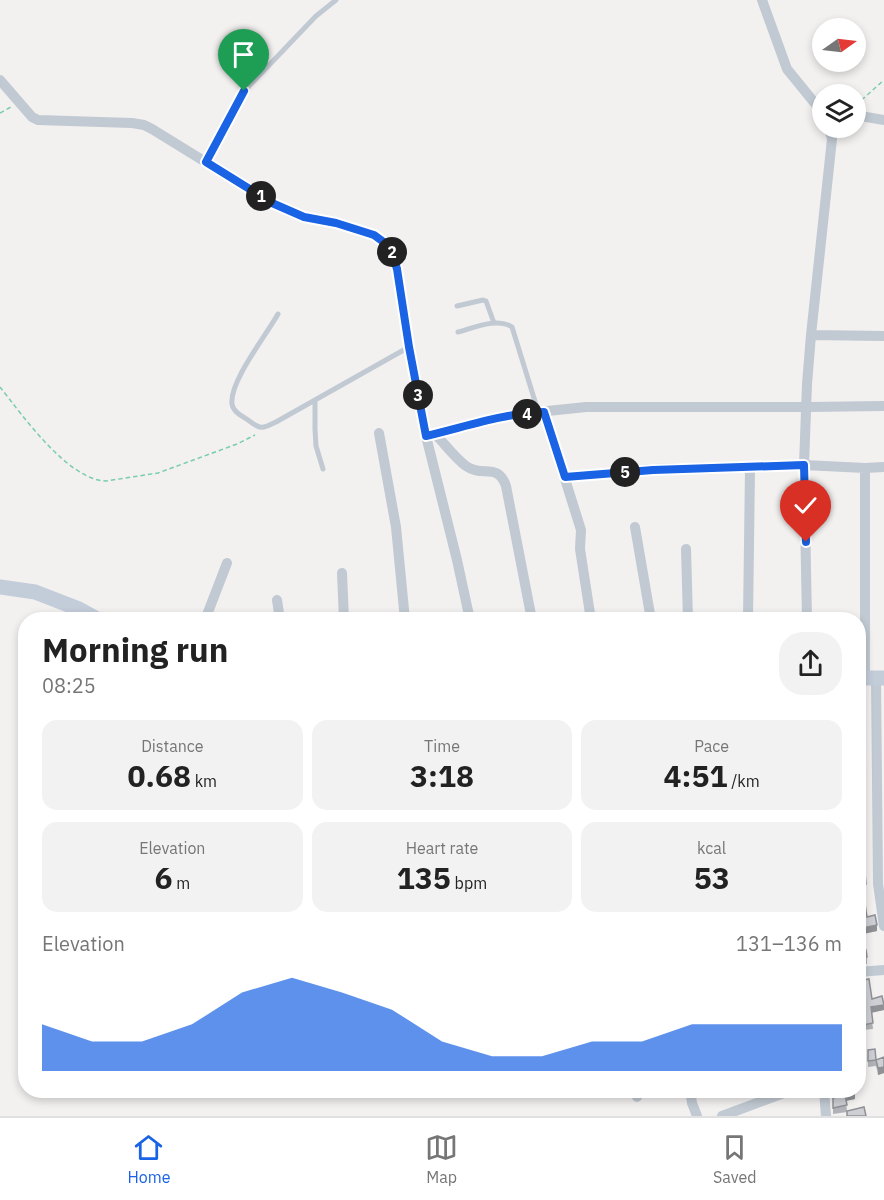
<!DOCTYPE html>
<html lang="en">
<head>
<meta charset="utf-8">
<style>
  :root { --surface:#fff; --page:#f2f2f2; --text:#222; --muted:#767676; --line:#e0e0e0; --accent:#1963e4 }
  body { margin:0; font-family:"IBM Plex Sans",sans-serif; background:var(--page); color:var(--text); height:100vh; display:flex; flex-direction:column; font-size:22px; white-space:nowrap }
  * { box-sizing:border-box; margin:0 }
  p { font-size:20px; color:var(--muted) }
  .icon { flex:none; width:33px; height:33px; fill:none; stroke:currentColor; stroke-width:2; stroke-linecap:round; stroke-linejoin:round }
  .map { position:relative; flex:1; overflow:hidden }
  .details { position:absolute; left:18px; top:612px; width:848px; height:486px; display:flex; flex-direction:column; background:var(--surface); border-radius:24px; box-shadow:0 3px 9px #0003 }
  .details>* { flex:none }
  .needle { width:39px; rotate:76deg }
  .controls { position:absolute; left:812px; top:18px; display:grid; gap:12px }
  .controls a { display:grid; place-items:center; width:54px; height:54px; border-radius:50%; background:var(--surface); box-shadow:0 3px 9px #0003; font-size:30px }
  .pin { position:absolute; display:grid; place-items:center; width:51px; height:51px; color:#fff; margin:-62px -26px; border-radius:50% 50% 50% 0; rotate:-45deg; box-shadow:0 0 6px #0007 }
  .pin .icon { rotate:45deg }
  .km { position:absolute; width:30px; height:30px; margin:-15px; border-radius:50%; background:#222; color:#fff; font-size:16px; line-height:30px; text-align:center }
  .round { display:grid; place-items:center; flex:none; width:63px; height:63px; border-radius:24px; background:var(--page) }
  .summary { display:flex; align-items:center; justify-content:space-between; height:102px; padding:0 24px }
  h1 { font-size:33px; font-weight:700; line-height:45px }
  .figures { display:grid; grid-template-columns:repeat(3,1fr); gap:9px; height:102px; padding:6px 24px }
  .figures div { display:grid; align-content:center; border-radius:15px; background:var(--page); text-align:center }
  .figures b { font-size:30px; font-weight:700 }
  .figures small { font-size:16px; font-weight:400 }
  .figures p { font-size:16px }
  .chart { height:168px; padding:12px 24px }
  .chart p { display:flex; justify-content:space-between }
  .chart svg { width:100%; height:108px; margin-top:6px; fill:var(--accent); opacity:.7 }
  .dock { display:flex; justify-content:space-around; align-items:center; height:84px; border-top:2px solid var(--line); background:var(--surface); font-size:16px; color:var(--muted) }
  .dock a { display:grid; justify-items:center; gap:3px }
  .dock .current { color:var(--accent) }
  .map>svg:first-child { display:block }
</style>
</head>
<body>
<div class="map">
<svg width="884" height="1116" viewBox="0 0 884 1116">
  <rect width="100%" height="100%" fill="#f3f0f0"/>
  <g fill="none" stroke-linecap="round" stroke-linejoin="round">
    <path stroke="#77cea9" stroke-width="1.5" stroke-dasharray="4.5 3" stroke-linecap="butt" d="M856,105l28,-25
      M0,113l11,-6
      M0,387c23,29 68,93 106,94l52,-8 79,-29 18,-9"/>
    <path stroke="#c1c9d2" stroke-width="5" d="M206,162l34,-63 9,-13 67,-70 20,-16
      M457,306l26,-6 3,1 8,22
      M278,314c-11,20 -49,68 -46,90 1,8 10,12 16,16 13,10 14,9 28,2l133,-75
      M458,332c15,-4 40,-15 54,-5l26,84
      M315,400v29l1,17 7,23"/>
    <path stroke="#c1c9d2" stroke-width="10" d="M762,0l25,69 35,43
      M0,80l32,37 6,3 94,3 12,2 8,4 120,74 32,14 32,6 38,12 11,8 7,9 5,17 12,78 17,89 31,124 13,60
      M855,115l29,5
      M811,335l73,1
      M544,412l37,118 -1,19 11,71
      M379,433l17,94 9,93
      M435,434c10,10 20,24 31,32 16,12 32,-4 40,20l26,134
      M426,436l60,-15 33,-7 67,-7h221l77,-1
      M565,477l88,-8 151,-4 61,3 19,-1
      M635,527l16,93
      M686,549l2,71
      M342,573l2,47
      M277,600l3,20
      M205,620l22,-57
      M748,620l2,-152
      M807,620l-3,-155 3,-81 4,-49 21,-196 -3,-11
      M865,678v-210
      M876,678l2,206 6,42
      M858,972l26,-2
      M858,1035l3,33
      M637,1090v7
      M690,1090l2,13 5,13
      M824,1090l2,26
      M722,1116l70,-26"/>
    <path stroke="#c3ccd9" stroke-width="15" d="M0,587l35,5 44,17 20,11
      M858,678h26"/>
  </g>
  <path fill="#b0b2b7" d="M858,874l8,10v7h-3l4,26 10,14 -19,4z
    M858,952l9,5v7l-9,1z
    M858,981l14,18 12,11 -13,2 2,17 -10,1 -2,-2 -1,-15h-2z
    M868,1050l8,10 8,-3v16l-6,2 -2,-9 -8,1z
    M835,1090l20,9 -9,2 1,10 19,5h-19v-4l-14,2v-16h3z"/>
  <path fill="#909195" d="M877,925v6l-19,4v-6z
    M884,1005v5l-13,3v-6z
    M884,1067v6l-6,2v-7z
    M855,1093v6l-10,2v-6z"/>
  <path fill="#cdcfd5" stroke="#909195" stroke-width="1.5" d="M858,839h1l1,12h-2z
    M865,873l1,11h-4l5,33 8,-2 2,10 -19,4v-55z
    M866,950l1,7 -9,2v-7z
    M869,979l3,20 10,-3 2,9 -13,2 2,16 -10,2 -2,-2 -1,-15h-2v-27z
    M875,1049l1,11 -8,1v-11z
    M884,1057v10l-6,1 -2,-8z
    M835,1090h19l1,3 -10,2 2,10 -14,3v-10l4,-1z
    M864,1107l2,9h-19v-5z"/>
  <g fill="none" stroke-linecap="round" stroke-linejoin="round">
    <defs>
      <path id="route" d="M244,91l-38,71 66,41 32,14 32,6 38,12 11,8 7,9 5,17 12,78 17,89c39,-9 78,-23 118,-24l21,65 88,-7 151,-5 2,77"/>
    </defs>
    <use href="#route" stroke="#fff" stroke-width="12"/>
    <use href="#route" stroke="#1963e4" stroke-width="8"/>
  </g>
</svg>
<div class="controls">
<a><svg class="needle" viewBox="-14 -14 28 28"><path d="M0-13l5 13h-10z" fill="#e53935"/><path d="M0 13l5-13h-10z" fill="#767676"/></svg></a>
<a><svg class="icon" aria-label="layers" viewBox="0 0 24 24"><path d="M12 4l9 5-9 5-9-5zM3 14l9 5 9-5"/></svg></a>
</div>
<div class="pin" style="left:244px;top:91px;background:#1e9e55"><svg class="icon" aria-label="arrive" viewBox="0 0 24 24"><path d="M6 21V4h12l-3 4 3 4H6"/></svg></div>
<div class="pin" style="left:806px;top:542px;background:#d93025"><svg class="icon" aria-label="check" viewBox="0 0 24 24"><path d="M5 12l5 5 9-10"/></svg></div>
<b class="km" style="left:261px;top:196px">1</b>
<b class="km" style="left:392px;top:252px">2</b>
<b class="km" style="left:418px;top:395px">3</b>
<b class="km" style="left:527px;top:414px">4</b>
<b class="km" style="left:625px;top:472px">5</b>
<section class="details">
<div class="summary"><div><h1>Morning run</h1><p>08:25</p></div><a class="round"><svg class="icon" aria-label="share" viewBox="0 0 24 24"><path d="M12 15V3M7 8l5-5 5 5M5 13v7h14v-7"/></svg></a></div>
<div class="figures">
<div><p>Distance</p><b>0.68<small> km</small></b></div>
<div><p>Time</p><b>3:18</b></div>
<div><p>Pace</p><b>4:51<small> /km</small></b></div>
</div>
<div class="figures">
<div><p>Elevation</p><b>6<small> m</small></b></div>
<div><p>Heart rate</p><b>135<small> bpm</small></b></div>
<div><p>kcal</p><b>53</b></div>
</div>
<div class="chart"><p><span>Elevation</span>131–136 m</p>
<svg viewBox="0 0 160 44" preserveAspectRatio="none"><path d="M0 44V25L10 32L20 32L30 25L40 12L50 6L60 12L70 19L80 32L90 38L100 38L110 32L120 32L130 25L140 25L150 25L160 25V44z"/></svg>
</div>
</section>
</div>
<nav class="dock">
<a class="current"><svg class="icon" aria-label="home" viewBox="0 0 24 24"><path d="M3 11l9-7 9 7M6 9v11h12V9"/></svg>Home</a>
<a><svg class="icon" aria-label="map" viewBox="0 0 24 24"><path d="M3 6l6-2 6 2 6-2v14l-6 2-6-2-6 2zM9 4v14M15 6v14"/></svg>Map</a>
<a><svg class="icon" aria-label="saved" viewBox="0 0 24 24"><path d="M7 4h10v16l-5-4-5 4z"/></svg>Saved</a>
</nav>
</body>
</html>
